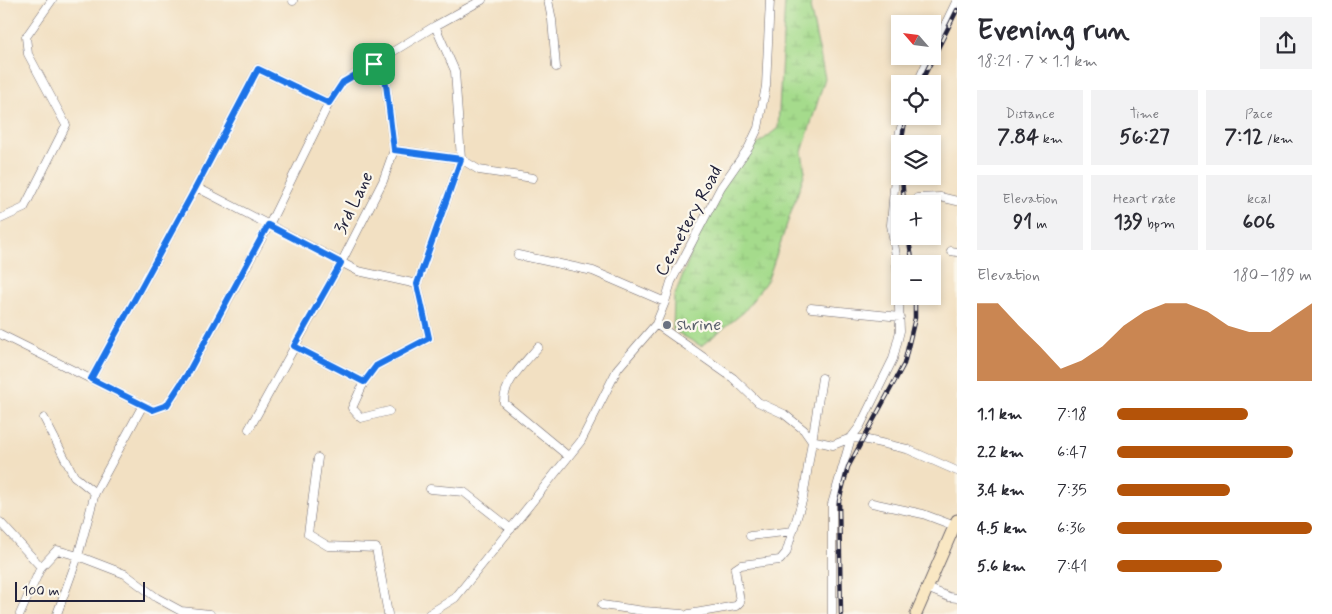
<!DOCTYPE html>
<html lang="en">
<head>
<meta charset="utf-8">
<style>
  :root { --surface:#fff; --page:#f2f2f3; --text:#2b2b33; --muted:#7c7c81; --accent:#b45309 }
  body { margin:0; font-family:Mynerve,sans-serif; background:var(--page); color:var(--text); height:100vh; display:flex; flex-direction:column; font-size:19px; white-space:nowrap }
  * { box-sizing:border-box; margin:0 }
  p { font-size:16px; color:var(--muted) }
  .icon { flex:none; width:28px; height:28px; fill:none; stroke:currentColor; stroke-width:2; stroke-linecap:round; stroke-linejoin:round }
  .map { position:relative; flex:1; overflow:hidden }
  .drawer { display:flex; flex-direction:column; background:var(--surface); width:375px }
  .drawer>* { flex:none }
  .needle { width:32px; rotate:298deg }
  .buttons { position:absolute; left:891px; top:15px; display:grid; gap:10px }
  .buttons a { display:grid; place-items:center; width:50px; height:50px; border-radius:0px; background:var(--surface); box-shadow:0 2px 8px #0003; font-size:25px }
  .scale { position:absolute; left:15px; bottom:12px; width:130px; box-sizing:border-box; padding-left:5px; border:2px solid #22223b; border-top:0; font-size:14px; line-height:18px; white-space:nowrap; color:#22223b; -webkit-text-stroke:4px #fbf7ec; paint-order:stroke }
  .pin { position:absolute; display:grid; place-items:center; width:42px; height:42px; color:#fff; margin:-21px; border-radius:10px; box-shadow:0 2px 8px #0006 }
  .round { display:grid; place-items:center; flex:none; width:52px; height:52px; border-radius:0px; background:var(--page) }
  .summary { display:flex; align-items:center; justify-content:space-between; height:85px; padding:0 20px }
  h1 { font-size:28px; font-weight:800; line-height:38px }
  .metrics { display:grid; grid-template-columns:repeat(3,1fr); gap:8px; height:85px; padding:5px 20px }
  .metrics div { display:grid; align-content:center; border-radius:0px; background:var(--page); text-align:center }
  .metrics b { font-size:21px; font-weight:800 }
  .metrics small { font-size:14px; font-weight:400 }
  .metrics p { font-size:14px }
  .chart { height:140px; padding:10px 20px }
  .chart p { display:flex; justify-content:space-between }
  .chart svg { width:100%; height:90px; margin-top:5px; fill:var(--accent); opacity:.7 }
  ul { padding:0 20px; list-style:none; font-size:16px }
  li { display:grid; grid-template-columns:80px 60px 1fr; align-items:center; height:38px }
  li i { height:12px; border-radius:6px; background:var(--accent) }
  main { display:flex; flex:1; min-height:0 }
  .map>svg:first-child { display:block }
</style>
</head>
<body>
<main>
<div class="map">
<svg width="957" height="614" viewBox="0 0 957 614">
  <defs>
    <pattern id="wetland-marsh" width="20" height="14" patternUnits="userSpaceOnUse" patternTransform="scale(1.25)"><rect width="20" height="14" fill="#a5db8c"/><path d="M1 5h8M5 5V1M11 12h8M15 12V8" fill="none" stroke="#8ebc7a"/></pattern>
  </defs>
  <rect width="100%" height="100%" fill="#fbf7ec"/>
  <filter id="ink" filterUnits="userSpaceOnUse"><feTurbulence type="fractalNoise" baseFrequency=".02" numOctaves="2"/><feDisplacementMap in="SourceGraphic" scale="10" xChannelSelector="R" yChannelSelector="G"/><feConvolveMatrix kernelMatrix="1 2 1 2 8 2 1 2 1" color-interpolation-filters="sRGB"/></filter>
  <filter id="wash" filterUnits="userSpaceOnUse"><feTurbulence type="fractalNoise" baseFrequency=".0096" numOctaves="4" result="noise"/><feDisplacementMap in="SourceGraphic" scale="20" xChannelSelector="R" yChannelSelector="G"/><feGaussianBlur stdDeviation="1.12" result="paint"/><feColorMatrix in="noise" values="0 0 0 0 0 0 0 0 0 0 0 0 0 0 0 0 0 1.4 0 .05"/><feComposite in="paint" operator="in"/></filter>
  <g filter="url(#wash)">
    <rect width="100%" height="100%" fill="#f2e0c2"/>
    <path fill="url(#wetland-marsh)" stroke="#647e64" d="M785,0h27l-2,7 15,71 -23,74 3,20 -37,107 -24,33 -43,34 -28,-16 1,-33 31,-79 29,-55 44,-35z"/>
  </g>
  <g filter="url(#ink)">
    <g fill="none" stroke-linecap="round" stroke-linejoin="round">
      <defs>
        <path id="street" d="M293,0v1
          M548,0l4,20 4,47
          M770,0l-4,86 -8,42 -9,19 -28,40 -50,95 -6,20 -9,22 77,54 25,24 26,12 20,16 7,10 22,5 18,-7 12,1 44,10 50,22
          M932,52l25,-52
          M917,84l13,-28
          M394,150l67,9 18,11 54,8
          M196,187l162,84 59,13
          M917,198l23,-1 17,4
          M0,219l24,-11 42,-83 -38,-71 -2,-17 26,-37
          M951,251l6,1
          M518,255l75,16 72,31
          M811,308l89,9
          M0,334l143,71
          M294,346l70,36 12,-16 53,-28 -12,-54 44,-125 -6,-88 -20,-45
          M538,347c-13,16 -35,35 -34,56l64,53
          M91,379l105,-192 62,-118 71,34
          M364,382l-12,26 9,10 28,-7
          M44,418l30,58 21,17
          M249,429l92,-166 42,-82 11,-31 -8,-66 -12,-20
          M318,458l-10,76 20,12 48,2 12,66
          M430,489l34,3 47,37
          M872,503l51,11 32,12
          M0,522l41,45
          M750,536l43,-5
          M927,588l22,9 8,1
          M602,605l42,6 38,3
          M20,614l21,-47 16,-17 21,6 47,18 32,24 24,13 29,3
          M57,614l21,-58 17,-63 48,-88 10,5 14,-5 21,-32 81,-148 60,-122 14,-21 92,-56 47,-26
          M429,614l26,-16 126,-157 37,-73 38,-44
          M689,614l47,-8 4,-4 -5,-33 6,-4 39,-5 6,-7 17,-55 19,-120
          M832,614v-110l19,-66 9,-12 33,-67 7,-28 -3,-69 -6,-37 7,-85 6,-24"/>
        <path id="secondary" d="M916,614l41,-94"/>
      </defs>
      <use href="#street" stroke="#6b646a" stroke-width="9"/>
      <use href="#secondary" stroke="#6b646a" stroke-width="13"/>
      <use href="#street" stroke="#fff" stroke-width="8"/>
      <use href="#secondary" stroke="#f9e7c3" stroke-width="11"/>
      <defs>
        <path id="rail" d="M920,84l37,-74
          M901,144l5,-28
          M902,176l2,28
          M908,236l5,28
          M841,614l-2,-113 9,-34 56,-103 11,-46v-22"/>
      </defs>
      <use href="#rail" stroke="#22223b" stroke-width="4.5"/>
      <use href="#rail" stroke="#fbf7ec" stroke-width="2.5" stroke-dasharray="8" stroke-linecap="butt"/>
    </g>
  </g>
  <g fill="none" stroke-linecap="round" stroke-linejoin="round" filter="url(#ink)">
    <defs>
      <path id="route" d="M374,64l12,20 8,66 67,9 -44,125 12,54 -53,28 -12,16 -70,-36 47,-83 -73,-38 -80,148 -21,32 -14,5 -62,-31 105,-192 62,-118 71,34 14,-21z"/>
    </defs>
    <use href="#route" stroke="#fff" stroke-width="10"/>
    <use href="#route" stroke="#1a73e8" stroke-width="6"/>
  </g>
  <circle fill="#6b7280" stroke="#fbf7ec" stroke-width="2" cx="667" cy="325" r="5"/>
  <g text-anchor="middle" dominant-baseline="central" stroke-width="4.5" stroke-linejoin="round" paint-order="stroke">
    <g font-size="18" fill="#22223b" stroke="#fbf7ec">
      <text transform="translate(354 203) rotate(-64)">3rd Lane</text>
      <text transform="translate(689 221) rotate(-62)">Cemetery Road</text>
    </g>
    <g font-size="18" fill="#5b616d" stroke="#fbf7ec" text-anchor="start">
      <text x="677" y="325">shrine</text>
    </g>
  </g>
</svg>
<div class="buttons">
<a><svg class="needle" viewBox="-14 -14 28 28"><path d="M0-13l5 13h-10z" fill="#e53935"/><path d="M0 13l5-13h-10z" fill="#7c7c81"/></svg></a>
<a><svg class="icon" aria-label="locate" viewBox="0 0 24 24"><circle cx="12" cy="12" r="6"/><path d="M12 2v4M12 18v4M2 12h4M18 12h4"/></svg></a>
<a><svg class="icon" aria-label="layers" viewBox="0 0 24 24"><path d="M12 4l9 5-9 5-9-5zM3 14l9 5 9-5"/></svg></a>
<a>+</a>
<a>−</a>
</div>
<div class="scale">100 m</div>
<div class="pin" style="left:374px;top:64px;background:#1e9e55"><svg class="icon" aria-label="arrive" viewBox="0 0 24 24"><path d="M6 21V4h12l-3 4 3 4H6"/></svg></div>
</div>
<section class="drawer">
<div class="summary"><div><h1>Evening run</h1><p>18:21 · 7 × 1.1 km</p></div><a class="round"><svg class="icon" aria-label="share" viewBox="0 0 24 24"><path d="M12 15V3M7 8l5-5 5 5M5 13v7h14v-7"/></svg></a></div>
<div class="metrics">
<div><p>Distance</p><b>7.84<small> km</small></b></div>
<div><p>Time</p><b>56:27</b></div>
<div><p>Pace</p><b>7:12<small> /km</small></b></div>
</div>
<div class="metrics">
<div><p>Elevation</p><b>91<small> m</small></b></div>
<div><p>Heart rate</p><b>139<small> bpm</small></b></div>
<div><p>kcal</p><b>606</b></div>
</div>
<div class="chart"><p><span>Elevation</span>180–189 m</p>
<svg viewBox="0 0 160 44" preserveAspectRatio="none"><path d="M0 44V6L10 6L20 17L30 27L40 38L50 34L60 27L70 17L80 10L90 6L100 6L110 10L120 17L130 20L140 20L150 13L160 6V44z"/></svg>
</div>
<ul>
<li><b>1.1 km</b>7:18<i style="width:67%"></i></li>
<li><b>2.2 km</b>6:47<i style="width:90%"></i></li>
<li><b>3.4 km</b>7:35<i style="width:58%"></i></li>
<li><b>4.5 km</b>6:36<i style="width:100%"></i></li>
<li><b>5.6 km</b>7:41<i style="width:54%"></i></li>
</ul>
</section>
</main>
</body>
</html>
